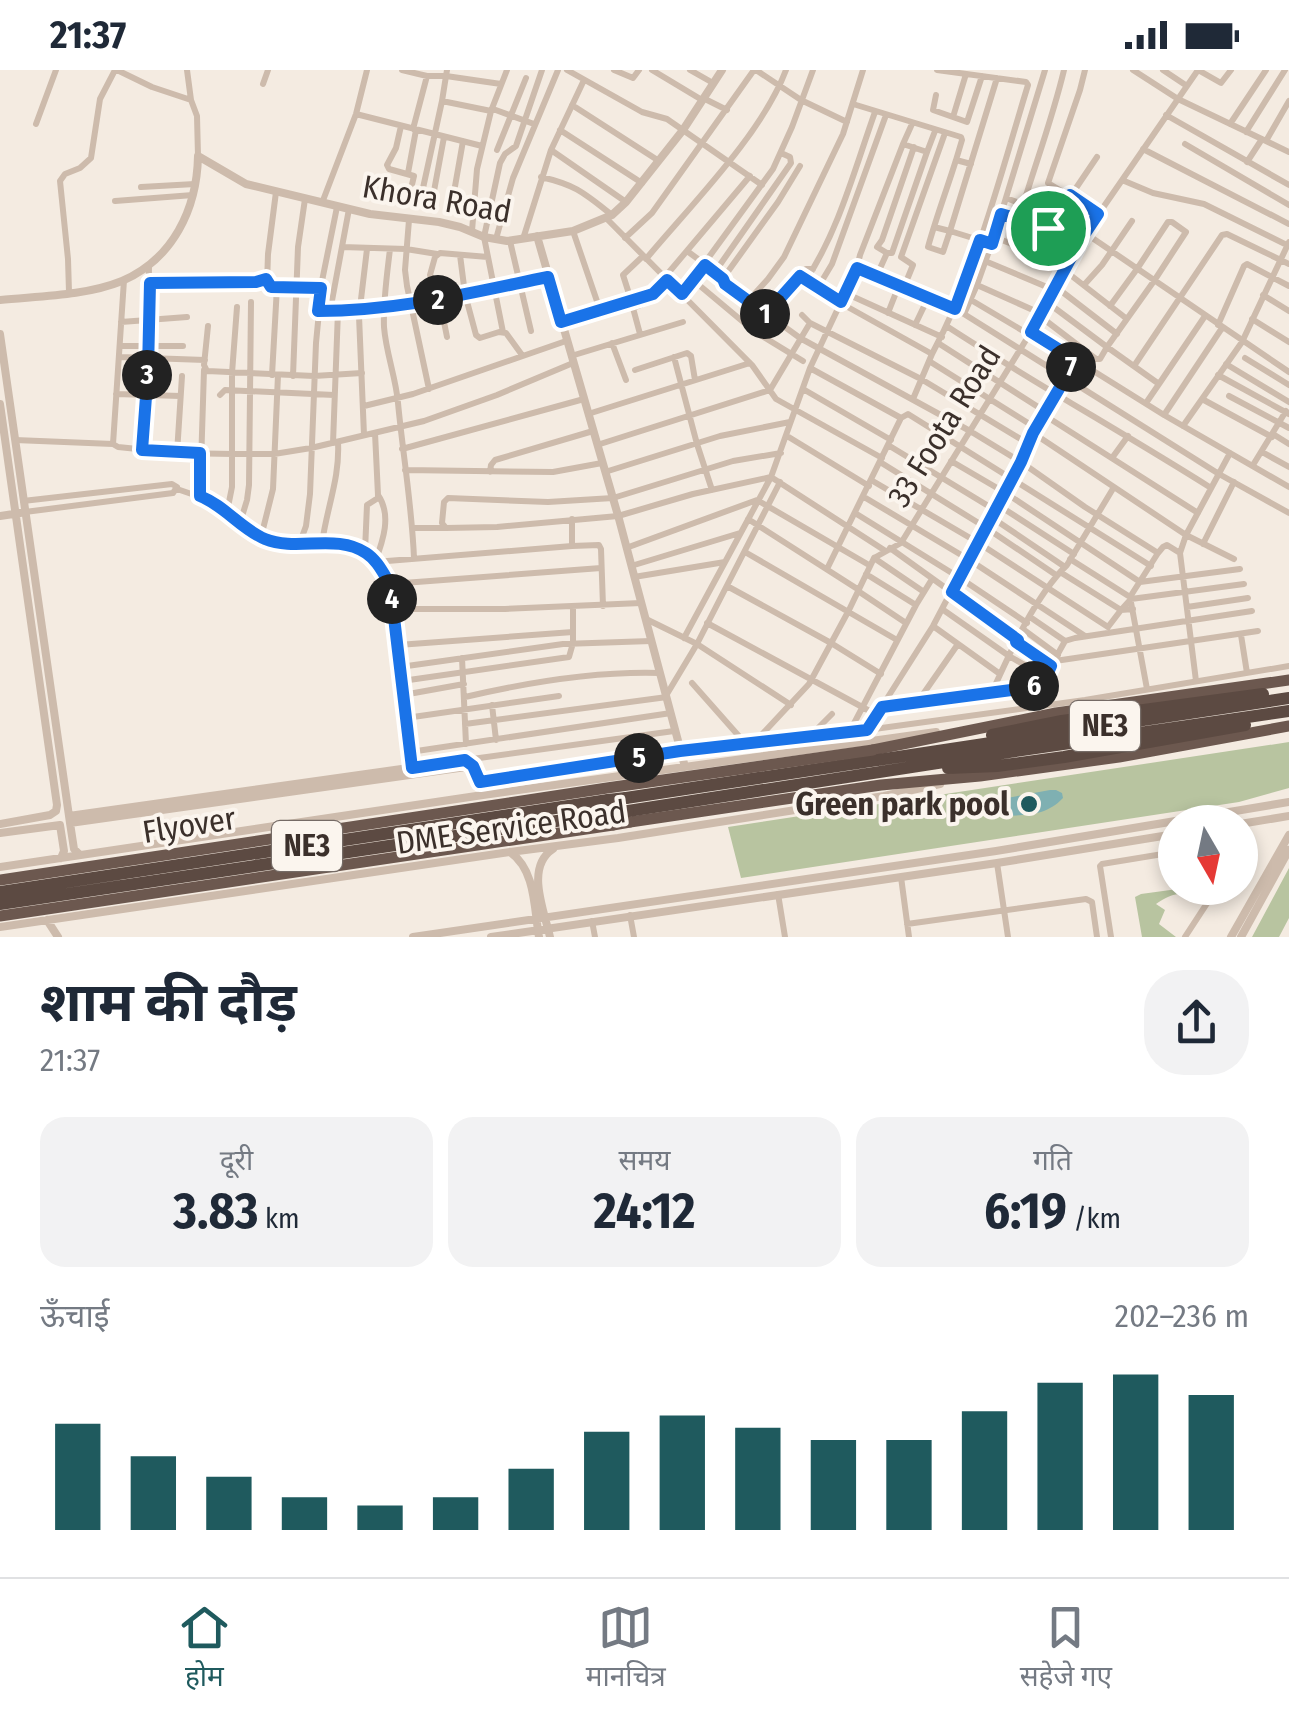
<!DOCTYPE html>
<html lang="hi">
<head>
<meta charset="utf-8">
<style>
  :root { --surface:#fff; --page:#f2f2f3; --text:#1f2937; --muted:#747a83; --line:#e0e1e3; --accent:#1f5a5e }
  body { margin:0; font-family:"Fira Sans Condensed","Noto Sans Devanagari",sans-serif; background:var(--page); color:var(--text); height:100vh; display:flex; flex-direction:column; font-size:38px; white-space:nowrap }
  * { box-sizing:border-box; margin:0 }
  p { font-size:32px; color:var(--muted) }
  .icon { flex:none; width:55px; height:55px; fill:none; stroke:currentColor; stroke-width:2; stroke-linecap:round; stroke-linejoin:round }
  .map { position:relative; height:867px; overflow:hidden }
  .panel { display:flex; flex-direction:column; background:var(--surface); flex:1 }
  .panel>* { flex:none }
  .needle { width:65px; rotate:171deg }
  .controls { position:absolute; left:1158px; top:735px; display:grid; gap:20px }
  .controls a { display:grid; place-items:center; width:100px; height:100px; border-radius:50%; background:var(--surface); box-shadow:0 5px 15px #0003; font-size:50px }
  .pin { position:absolute; display:grid; place-items:center; width:85px; height:85px; color:#fff; margin:-42px; border:5px solid #fff; border-radius:50%; box-shadow:0 2px 10px #0007 }
  .km { position:absolute; width:50px; height:50px; margin:-25px; border-radius:50%; background:#222; color:#fff; font-size:28px; line-height:50px; text-align:center }
  .round { display:grid; place-items:center; flex:none; width:105px; height:105px; border-radius:40px; background:var(--page) }
  .overview { display:flex; align-items:center; justify-content:space-between; height:170px; padding:0 40px }
  h1 { font-size:55px; font-weight:700; line-height:75px }
  .stats { display:grid; grid-template-columns:repeat(3,1fr); gap:15px; height:170px; padding:10px 40px }
  .stats div { display:grid; align-content:center; border-radius:25px; background:var(--page); text-align:center }
  .stats b { font-size:50px; font-weight:700 }
  .stats small { font-size:28px; font-weight:400 }
  .stats p { font-size:28px }
  .chart { height:280px; padding:20px 40px }
  .chart p { display:flex; justify-content:space-between }
  .chart svg { width:100%; height:180px; margin-top:10px; stroke:var(--accent); stroke-width:6 }
  .status { display:flex; justify-content:space-between; align-items:center; height:70px; padding:0 50px; background:var(--surface); direction:ltr }
  .status svg { height:28px; fill:currentColor }
  .menu { display:flex; justify-content:space-around; align-items:center; height:140px; border-top:2px solid var(--line); background:var(--surface); font-size:28px; color:var(--muted) }
  .menu a { display:grid; justify-items:center; gap:5px }
  .menu .selected { color:var(--accent) }
  .map>svg:first-child { display:block }
</style>
</head>
<body>
<div class="status"><b>21:37</b><svg viewBox="0 0 49 12"><path d="M0 12V9h3v3zM5 12V6h3v6zM10 12V3h3v9zM15 12V0h3v12zM26 1h20v11H26zM47 4h2v5h-2z"/></svg></div>
<div class="map">
<svg width="1289" height="867" viewBox="0 0 1289 867">
  <rect width="100%" height="100%" fill="#f4ebe1"/>
  <path fill="#b8c4a0" d="M1289,672v46l-50,14 -498,76 -13,-51z
    M1289,798v50l-10,19h-27z
    M1185,818l17,7 -2,4c-16,-9 -29,-6 -44,5l9,6 -6,14 17,13h-34l-7,-40 6,-3z"/>
  <path fill="#7fb0b2" d="M1050,720h6l6,3 1,5c-17,18 -37,17 -60,18l-5,-3v-7l9,-8z"/>
  <g fill="none" stroke-linecap="round" stroke-linejoin="round">
    <path stroke="#cdbbac" stroke-width="6" d="M117,0l35,17 39,13 6,16 1,40
      M187,0l4,30
      M402,0l25,6h19l-4,25 49,10
      M447,0l-1,6 55,8
      M567,0l75,42 25,7 95,66
      M614,0l19,8 6,-8
      M652,0l50,30
      M690,0l23,13
      M756,0l45,30 46,22
      M1085,0l-5,20 -32,93 50,30
      M1133,0l45,29 111,53
      M1163,0l24,16
      M1198,0l23,13 10,-13
      M263,14l5,-14
      M936,25l-3,15 34,12 15,-46
      M703,28l24,12
      M853,34l108,33 1,3 -6,20 15,4
      M572,35l87,56
      M493,39l41,15
      M356,44l126,32
      M1166,45l123,70
      M953,47l13,-43
      M36,54l20,-54
      M912,54l-9,20 24,8 8,-21
      M1230,54l36,-54
      M401,56l-5,22 -9,17 2,4 25,7 -4,17
      M413,59l14,-53
      M560,60l82,53
      M1246,62l39,-62
      M1266,71l23,-40
      M1185,74l104,61
      M1143,79l146,75
      M497,80l29,-72
      M551,80l75,52
      M1247,92l15,-23
      M800,96l-22,36 -54,75 -1,5 77,56 170,93 51,31 64,45 73,46 -28,44
      M408,103l8,-43
      M541,107c35,8 43,16 71,38
      M1122,110l31,13 51,11 85,42
      M141,117l54,-3
      M423,118l19,-87
      M434,121l10,-54
      M276,122l-8,62 -1,30 10,3 44,1
      M454,122l9,-51
      M1006,128l51,19
      M115,131l78,-6
      M322,133l34,-89 11,-44
      M1001,144l48,14 48,-71
      M606,148l146,147 24,34 106,59
      M409,150l-4,50 2,16 22,103
      M934,157l16,4 -7,21 -15,-5c8,-29 19,-58 28,-87
      M472,161l5,-62 14,-58 16,-41
      M573,161l27,79
      M1085,163l204,139
      M994,167l73,28
      M625,168l27,-25 102,-143
      M496,169l17,-61 45,-108
      M523,169l28,-89 33,-70
      M510,171l21,90
      M992,174l-42,-13 47,-153
      M1012,174c15,-59 38,-115 52,-174
      M342,177l64,2 31,5
      M390,179c-3,26 -7,52 -6,78 2,26 12,51 14,76 5,52 14,104 16,155
      M687,181l26,19 4,-1 74,-106 -1,-6 -9,-4
      M887,183l-10,-6 5,-7 32,-93
      M460,185l5,39 11,41 4,3 19,-6 7,1 16,22
      M646,189c45,-54 116,-125 140,-189
      M985,191l69,29
      M857,198l107,46 255,160 70,39
      M1064,200l63,49
      M877,205l10,-22h5l35,-101
      M800,206l28,20 104,58 -19,45
      M664,208l86,-102
      M693,210l61,51 49,30
      M806,210c33,-50 49,-112 69,-168
      M149,213l107,-2 10,-2
      M977,215l65,29
      M1084,215l18,-20 30,-44
      M904,217l9,-22 -12,-8 44,-124
      M1056,217l61,47
      M817,219l15,-25 54,-149
      M69,222l-1,-33 -8,-78 5,-7 15,-6 11,-10 9,-59 15,-29
      M845,223l97,44
      M682,224l91,-125 19,-42 21,-57
      M1263,225l26,16
      M631,230l-8,-25 20,-19
      M971,230l59,35
      M748,231l20,-22 16,-22 59,-123 20,-64
      M1048,233l59,44 47,-66 32,-49 -14,-10h-4l-31,47 -27,37
      M328,240l56,-1 164,-32
      M318,241h8l5,-5 18,-97
      M888,243l11,-28
      M964,244l13,-29 17,-48 51,-167
      M765,245l41,-46h7
      M802,245l8,8
      M1041,247l55,42h4l7,-12 52,37 -13,19
      M1252,249l37,23
      M121,252l66,-5
      M561,252l92,-29 14,-12
      M915,255l13,-27
      M1218,255l26,-59 3,-2 42,22
      M208,256l-4,39 3,6 107,5 48,-3
      M948,257c86,56 176,106 263,161
      M503,262l-19,-95 16,-74 5,-9 11,-8 26,-76
      M1031,262l133,83 125,72
      M640,264l-7,-26 8,-3
      M447,267l-10,-50 -7,-12 5,-18 5,-4 48,4
      M612,273l14,37
      M938,273l108,69
      M120,276h63
      M932,284c45,-84 68,-178 96,-269l-2,-3 -89,-12
      M571,286l112,-34
      M120,287l85,3
      M674,287l23,87 15,46
      M1245,288l44,27
      M929,291l107,67
      M1226,294l63,38
      M1134,296l88,-131 5,-1 62,30
      M810,298l47,-100 3,-13 43,-111
      M635,300l52,-17 4,3 4,24
      M272,305l5,-88
      M1218,305l71,39
      M293,306l5,-129 7,-48
      M1159,314l46,-68
      M803,319l88,51
      M116,324l64,2
      M220,325l5,-5 109,5
      M1229,326l60,32
      M1202,329l70,38
      M364,336l49,-12 153,-53
      M588,344l162,-51
      M1044,345l154,98
      M1164,345l58,-87
      M1183,356l59,-84 47,-100
      M1033,363l153,102 48,24
      M1273,364l16,10
      M364,365l-5,-119 8,-67
      M787,366l82,50
      M15,370l98,4 5,3 59,6 56,1h41l37,-6 113,-27 73,-26 76,-32
      M333,373l5,-132
      M113,374l11,-164
      M597,375l173,-55 40,-67 111,56 108,65
      M888,375l107,65
      M402,379l182,-50
      M142,380l6,-80 1,-105
      M1262,382l27,15
      M177,383l5,-77
      M781,383l-48,8 -120,37 -65,4 -100,-4 -4,4 -2,21 4,5 51,-1 121,-11 75,-22 78,-17 113,73
      M1112,388l16,-22
      M951,391l53,31 136,90 100,-13
      M880,392l105,65c33,-55 57,-113 91,-167
      M1253,395l33,-54
      M405,400l148,2 49,-9
      M490,402l1,-7 4,-5 98,-29
      M605,402l115,-36 70,-14
      M871,410l106,62 131,85
      M177,419l32,11 52,37 16,7 66,1 22,6 10,11 15,22 22,183
      M378,425c14,20 5,46 -3,67l197,-16v-27
      M200,426l4,-126
      M864,427l104,62 117,77
      M23,431l149,-17 5,3 -4,6 -148,19
      M998,435l76,49
      M227,442l5,-25v-114l5,-66
      M855,443l105,65 67,45
      M991,447l74,50
      M748,449l111,71
      M240,453l7,-23 2,-15 2,-183
      M413,458h32
      M261,467l12,-48 5,-114
      M322,473c5,-36 18,-65 16,-101
      M1203,474l31,-62
      M299,475l7,-19 4,-32 6,-151 6,-62 15,-74
      M572,476l27,-1 2,4 2,57
      M626,478l131,-48 112,65
      M890,478l128,92
      M365,481l2,-46 11,-7v-3l-3,-62
      M745,482l152,88
      M1158,483l5,-6 4,-2 13,8
      M874,488l50,34
      M1070,489l60,38 17,92
      M631,496l109,-33
      M827,499l74,-151
      M1060,502l61,38 10,-11 113,-15
      M866,504l50,31
      M634,507l91,-15
      M390,514l211,-16
      M727,516l104,57 50,31
      M858,521l48,32
      M1187,537l61,-9
      M393,539h112l136,-6
      M942,539l67,47 36,21
      M1030,547l35,24
      M646,549l51,25 94,61
      M707,553l170,92
      M933,556l67,48
      M1108,557l13,-17 12,-1
      M1024,560l34,25
      M1241,565l6,38
      M684,568l87,-161 39,-109 91,50 7,-4 243,152
      M1017,573l34,24
      M398,575l175,-13
      M462,588l4,86
      M1055,591l203,-30
      M400,597l163,-23 88,-3
      M402,611l167,-24 4,-14v-35
      M1196,611l-16,-128 6,-18 44,-82
      M692,613l53,60
      M1022,618l4,-11
      M993,620c18,-40 43,-95 74,-125l47,-78
      M667,624l30,-50 83,-162
      M403,625l61,-11
      M465,627c64,-15 129,-26 195,-24
      M919,630l39,-56
      M492,635l4,35
      M1039,636l6,-29 20,-36 10,-3 177,-27
      M882,637l161,-21
      M406,648l153,-22
      M465,654l202,-27
      M867,660l66,-104 52,-99 71,48
      M850,661l66,-126 16,-26
      M812,664l20,-20
      M754,673l55,-59 40,-74 25,-52 27,-15 141,-229 38,-73 118,-171
      M410,682l261,-39
      M465,690l209,-29
      M480,712l200,-31 187,-21 218,-30 204,-34
      M997,793l11,74
      M901,807l8,60
      M778,824l7,43
      M630,845l4,22
      M592,851l3,16
      M907,854l179,-25 6,3 5,35
      M1111,867l-11,-71 2,-2 73,-12
      M1185,867l32,-49"/>
    <path stroke="#cdbbac" stroke-width="8" d="M537,166l82,283 66,248
      M0,230c39,-4 85,-4 122,-19 51,-22 75,-72 76,-125l48,28 124,30 69,8 21,5 24,10 23,4 66,-10 39,-16 14,-13 57,-72 39,-60
      M0,264l70,489 4,26 6,6
      M0,334l57,401 -1,6 -6,4 -50,9
      M0,446l20,-3
      M69,746l396,-56 8,6 10,29
      M70,753l403,-57
      M1240,754l49,-8
      M0,763l60,-8 4,26 -3,7
      M510,782c26,18 24,57 29,85
      M0,797l483,-72 453,-63
      M47,850l11,17
      M0,857l510,-75 108,-14 266,-42 56,-12
      M413,867l583,-86 293,-49
      M491,867l506,-74 178,-29
      M550,867c-6,-27 -25,-70 3,-88
      M1231,867l58,-102
      M1241,867l48,-87"/>
    <path stroke="#6c584f" stroke-width="11" d="M873,680l183,-37 233,-33
      M630,752l251,-37 99,-9 139,-19 170,-31
      M0,846l613,-91"/>
    <path stroke="#5c4a42" stroke-width="12" d="M992,665l70,-14 201,-27
      M948,698l49,-2 67,-9 181,-32
      M626,728l663,-100
      M628,741l381,-59 280,-41
      M0,822l608,-92
      M0,834l610,-91"/>
    <path stroke="#6c584f" stroke-width="11" d="M613,755l17,-3
      M0,810l607,-92 266,-38"/>
    <path stroke="#5c4a42" stroke-width="12" d="M608,730l18,-2
      M610,743l18,-2"/>
  </g>
  <g fill="none" stroke-linecap="round" stroke-linejoin="round">
    <defs>
      <path id="route" d="M1070,125l28,19 -18,27 -49,91 45,28 -43,73 -12,29 -69,130 66,48 -2,2 35,24 -9,20 -160,21 -15,23 -187,21 -200,31 -7,-16 -8,-6 -53,8 -22,-184c-7,-11 -13,-24 -24,-31 -30,-20 -69,-1 -101,-14 -24,-10 -40,-33 -65,-43v-43l-58,-3 6,-80 2,-87 106,-1 10,-3 5,8 50,1 -3,23c80,0 152,-18 230,-34l13,45 92,-28 14,-14 15,14 23,-29 18,14 2,5 41,30 34,-38 41,26 16,-34 98,41 25,-69 12,4 9,-30 47,14z"/>
    </defs>
    <use href="#route" stroke="#fff" stroke-width="20"/>
    <use href="#route" stroke="#1a73e8" stroke-width="12"/>
  </g>
  <circle fill="#1f5a5e" stroke="#fbf5ee" stroke-width="4" cx="1029" cy="734" r="10"/>
  <g text-anchor="middle" dominant-baseline="central" stroke-width="8" stroke-linejoin="round" paint-order="stroke">
    <g fill="#fbf5ee" stroke="#756b66" stroke-width="2.5">
      <rect x="1070" y="631" width="70" height="50" rx="8"/>
      <rect x="272" y="751" width="70" height="50" rx="8"/>
    </g>
    <g font-size="30" font-weight="bold" fill="#3b302b">
      <text x="1105" y="656">NE3</text>
      <text x="307" y="776">NE3</text>
    </g>
    <g font-size="32" fill="#3b302b" stroke="#fbf5ee">
      <text transform="translate(437 129) rotate(10)">Khora Road</text>
      <text transform="translate(944 356) rotate(-58)">33 Foota Road</text>
      <text transform="translate(189 755) rotate(-9)">Flyover</text>
      <text transform="translate(511 757) rotate(-8)">DME Service Road</text>
    </g>
    <g font-size="32" font-weight="bold" fill="#3b302b" stroke="#fbf5ee" text-anchor="end">
      <text x="1009" y="734">Green park pool</text>
    </g>
  </g>
</svg>
<div class="controls">
<a><svg class="needle" viewBox="-14 -14 28 28"><path d="M0-13l5 13h-10z" fill="#e53935"/><path d="M0 13l5-13h-10z" fill="#747a83"/></svg></a>
</div>
<div class="pin" style="left:1048px;top:158px;background:#1e9e55"><svg class="icon" aria-label="arrive" viewBox="0 0 24 24"><path d="M6 21V4h12l-3 4 3 4H6"/></svg></div>
<b class="km" style="left:765px;top:244px">1</b>
<b class="km" style="left:438px;top:230px">2</b>
<b class="km" style="left:147px;top:305px">3</b>
<b class="km" style="left:392px;top:529px">4</b>
<b class="km" style="left:639px;top:688px">5</b>
<b class="km" style="left:1034px;top:616px">6</b>
<b class="km" style="left:1071px;top:297px">7</b>
</div>
<section class="panel">
<div class="overview"><div><h1>शाम की दौड़</h1><p>21:37</p></div><a class="round"><svg class="icon" aria-label="share" viewBox="0 0 24 24"><path d="M12 15V3M7 8l5-5 5 5M5 13v7h14v-7"/></svg></a></div>
<div class="stats">
<div><p>दूरी</p><b>3.83<small> km</small></b></div>
<div><p>समय</p><b>24:12</b></div>
<div><p>गति</p><b>6:19<small> /km</small></b></div>
</div>
<div class="chart"><p><span>ऊँचाई</span>202–236 m</p>
<svg viewBox="0 0 160 44" preserveAspectRatio="none"><path d="M5 44V18M15 44V26M25 44V31M35 44V36M45 44V38M55 44V36M65 44V29M75 44V20M85 44V16M95 44V19M105 44V22M115 44V22M125 44V15M135 44V8M145 44V6M155 44V11"/></svg>
</div>
</section>
<nav class="menu">
<a class="selected"><svg class="icon" aria-label="home" viewBox="0 0 24 24"><path d="M3 11l9-7 9 7M6 9v11h12V9"/></svg>होम</a>
<a><svg class="icon" aria-label="map" viewBox="0 0 24 24"><path d="M3 6l6-2 6 2 6-2v14l-6 2-6-2-6 2zM9 4v14M15 6v14"/></svg>मानचित्र</a>
<a><svg class="icon" aria-label="saved" viewBox="0 0 24 24"><path d="M7 4h10v16l-5-4-5 4z"/></svg>सहेजे गए</a>
</nav>
</body>
</html>
